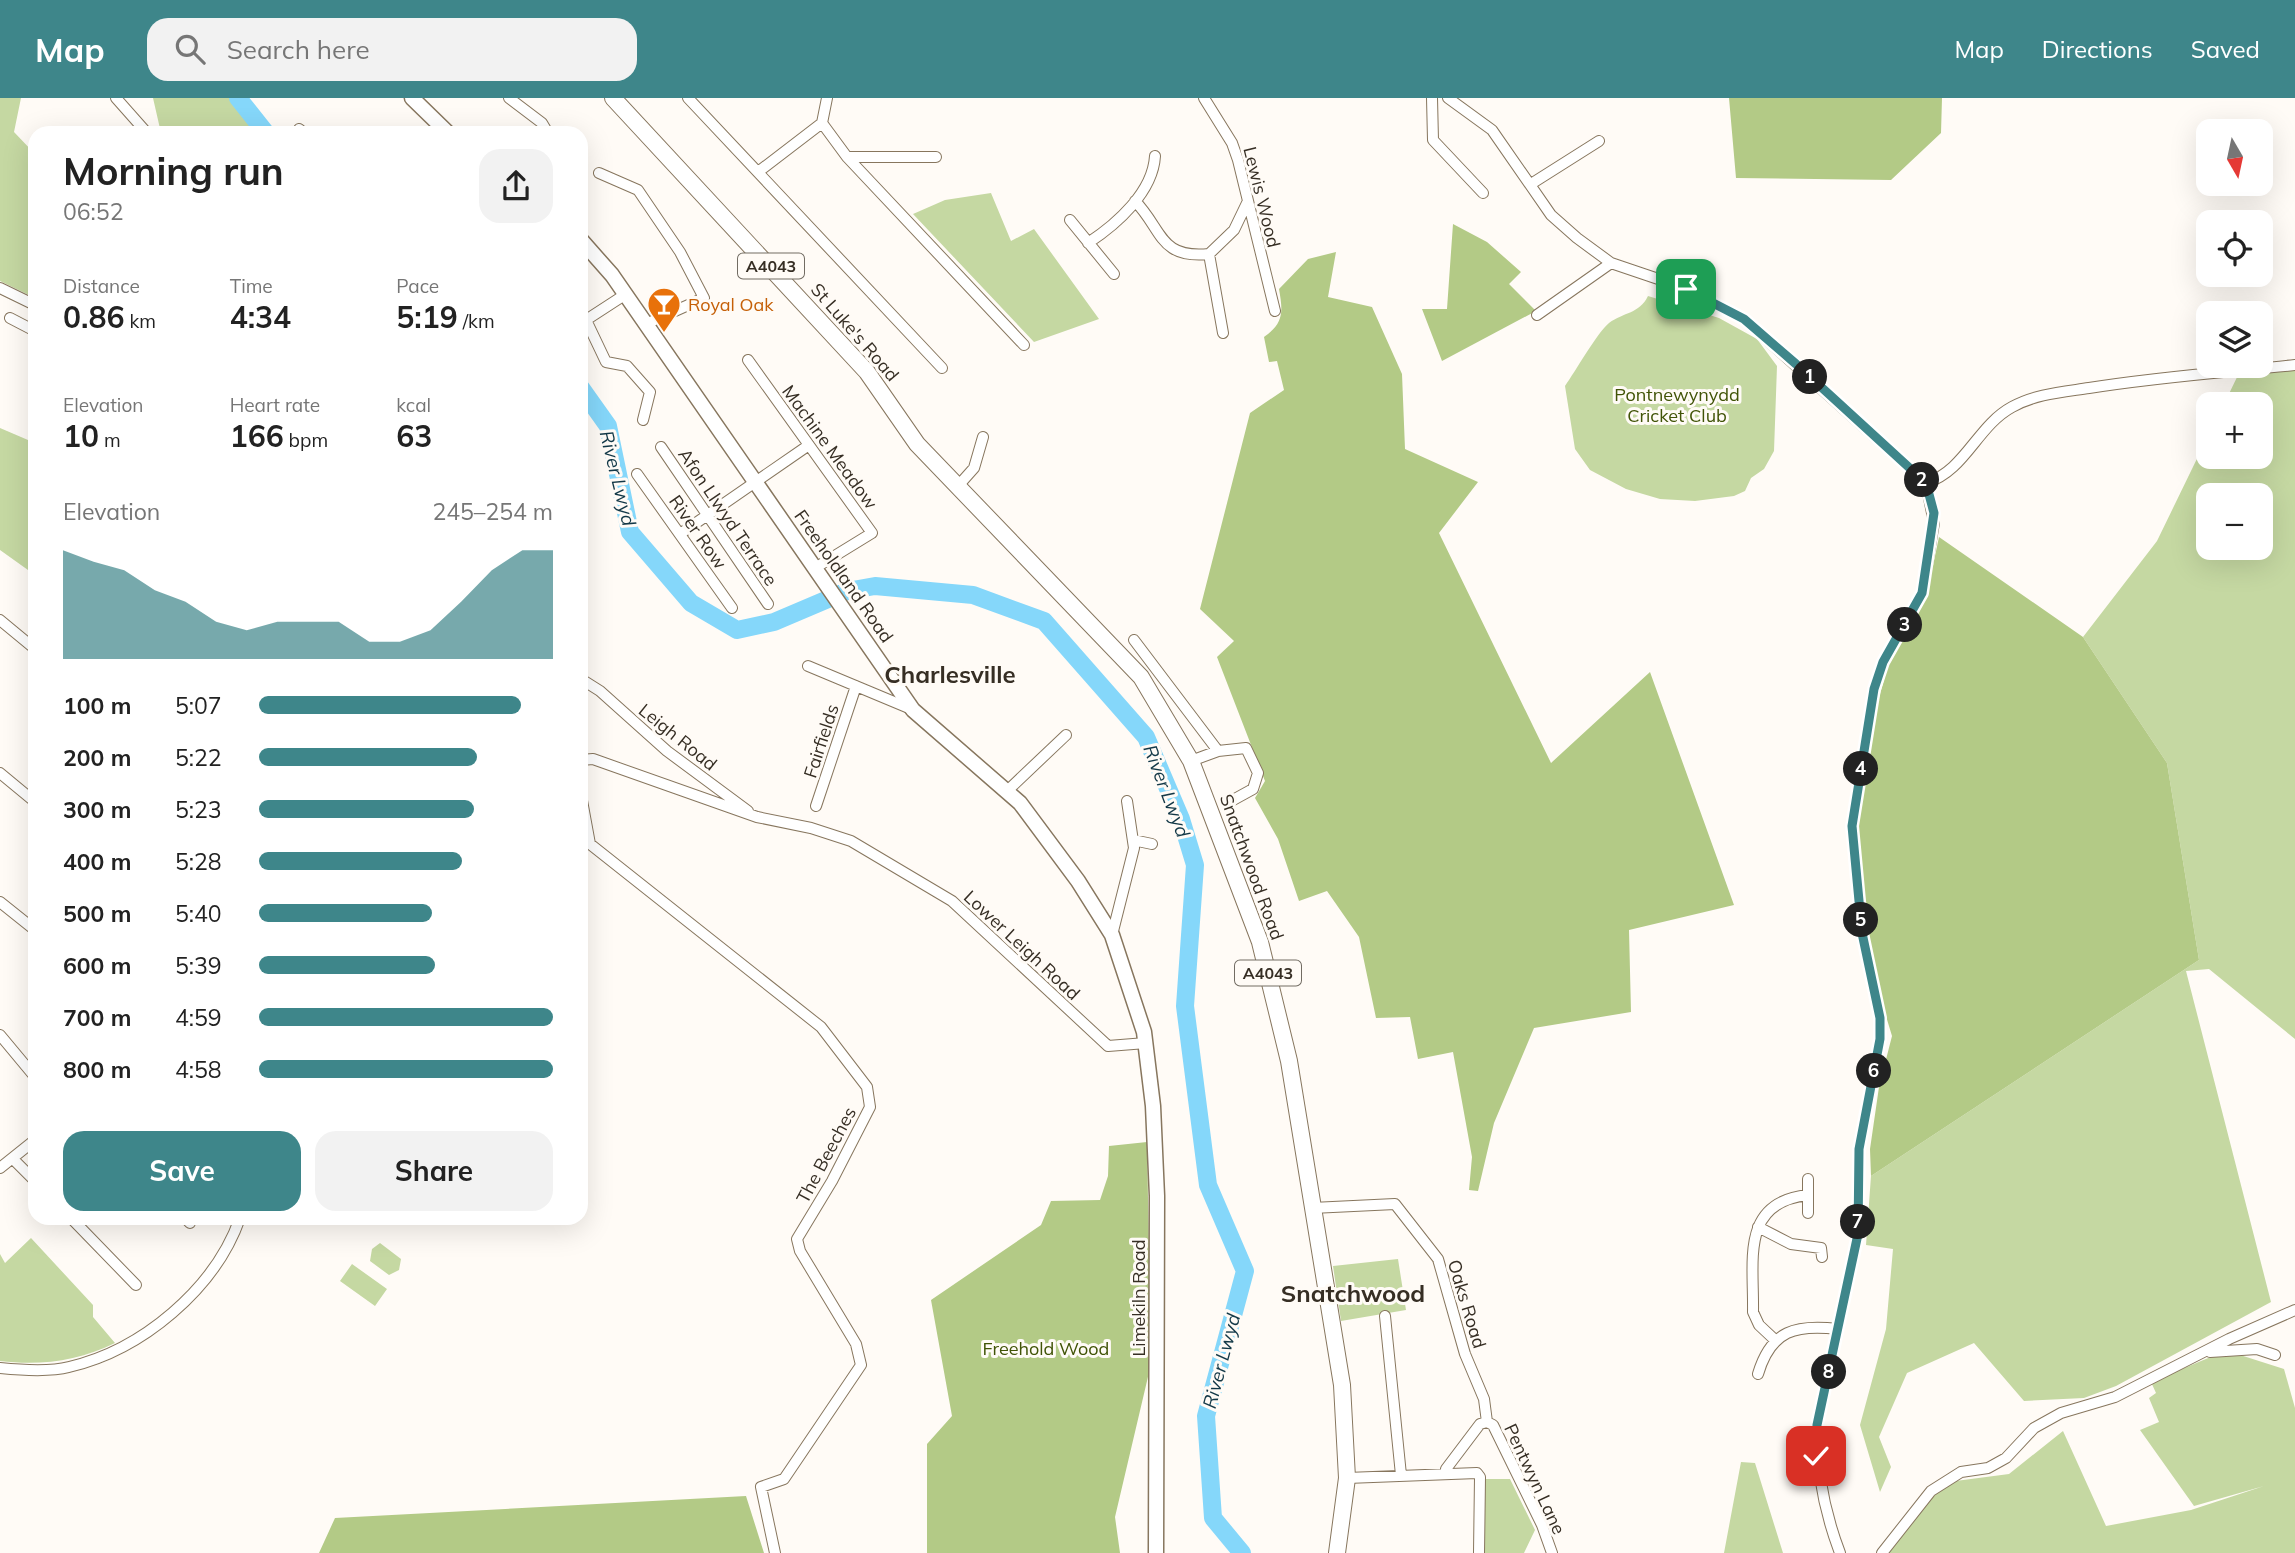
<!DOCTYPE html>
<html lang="en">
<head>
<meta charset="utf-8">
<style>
  :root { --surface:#fff; --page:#f2f2f2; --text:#222; --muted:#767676; --accent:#3e868a }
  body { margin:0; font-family:Mulish,sans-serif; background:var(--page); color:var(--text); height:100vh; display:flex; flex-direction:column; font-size:26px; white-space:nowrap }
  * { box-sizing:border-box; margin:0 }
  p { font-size:23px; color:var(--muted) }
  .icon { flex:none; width:38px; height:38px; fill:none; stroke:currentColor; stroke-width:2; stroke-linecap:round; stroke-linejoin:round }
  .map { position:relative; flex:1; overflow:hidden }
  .drawer { position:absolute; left:28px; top:28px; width:560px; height:1099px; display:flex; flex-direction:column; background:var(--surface); border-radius:21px; box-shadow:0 7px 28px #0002 }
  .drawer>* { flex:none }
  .needle { width:46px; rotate:171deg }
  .tools { position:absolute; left:2196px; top:21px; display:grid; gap:14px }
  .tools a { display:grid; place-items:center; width:77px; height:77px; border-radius:14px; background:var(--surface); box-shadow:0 7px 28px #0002; font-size:35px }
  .pin { position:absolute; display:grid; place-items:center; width:60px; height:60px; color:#fff; margin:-30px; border-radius:14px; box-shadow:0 4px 10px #0006 }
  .km { position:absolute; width:35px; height:35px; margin:-18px; border-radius:50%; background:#222; color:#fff; font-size:19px; line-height:35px; text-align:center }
  .round { display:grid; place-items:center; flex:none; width:74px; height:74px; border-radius:21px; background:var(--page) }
  .summary { display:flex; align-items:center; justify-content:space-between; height:119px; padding:0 35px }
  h1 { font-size:38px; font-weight:700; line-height:52px }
  .figures { display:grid; grid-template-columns:repeat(3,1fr); gap:10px; height:119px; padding:7px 35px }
  .figures div { display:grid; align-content:center }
  .figures b { font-size:30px; font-weight:700 }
  .figures small { font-size:19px; font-weight:400 }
  .figures p { font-size:19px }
  .chart { height:196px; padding:14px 35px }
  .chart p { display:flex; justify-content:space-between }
  .chart svg { width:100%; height:126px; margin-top:7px; fill:var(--accent); opacity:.7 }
  .button { display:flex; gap:14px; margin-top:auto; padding:14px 35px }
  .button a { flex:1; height:80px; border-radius:21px; background:var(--accent); color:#fff; font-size:28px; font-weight:700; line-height:80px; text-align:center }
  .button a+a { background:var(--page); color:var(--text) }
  ul { padding:0 35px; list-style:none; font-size:23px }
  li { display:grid; grid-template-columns:112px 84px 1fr; align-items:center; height:52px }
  li i { height:18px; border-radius:9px; background:var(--accent) }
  header { display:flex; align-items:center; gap:42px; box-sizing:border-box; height:98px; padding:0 35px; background:var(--accent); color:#fff }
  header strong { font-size:33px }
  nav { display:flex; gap:38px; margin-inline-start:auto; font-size:24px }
  .search { width:490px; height:63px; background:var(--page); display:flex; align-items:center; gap:18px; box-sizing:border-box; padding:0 24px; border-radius:21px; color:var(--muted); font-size:26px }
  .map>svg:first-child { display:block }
</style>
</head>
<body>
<header>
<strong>Map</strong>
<div class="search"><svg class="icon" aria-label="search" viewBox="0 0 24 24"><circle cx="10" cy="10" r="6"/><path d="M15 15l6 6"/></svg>Search here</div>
<nav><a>Map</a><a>Directions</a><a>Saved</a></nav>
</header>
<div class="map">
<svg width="2295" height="1455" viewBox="0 0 2295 1455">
  <rect width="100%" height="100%" fill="#fffbf6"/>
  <path fill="#c5d8a2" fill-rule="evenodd" d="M0,0h21l-7,34 21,22v144l-35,-17z
    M153,0h77l27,35h-96z
    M991,95l20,48 23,-12 65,90 -65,23 -121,-128 32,-14z
    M1648,198l71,22 38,21 20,27 -3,85 -10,18 -13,9 -6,13 -11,5 -39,5 -35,-2 -34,-10 -36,-19 -15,-21 -10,-63c10,-14 32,-53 44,-63 15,-11 30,-9 39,-27z
    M2295,267v674l-86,-70 -23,2 85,331 -155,84 -32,12 -60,3 -50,-58 -67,30 -28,64 12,30 -11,25 -20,-67 26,-96 7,-80 -27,-4 5,-69 328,-216 -32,-197 -84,-126 74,-96 51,-105v21h53v-53h-37l16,-33zM2208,397h53v53h-53z
    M0,330l35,15v132l-35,-25z
    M31,1140l62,67v12l22,26c-36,18 -75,23 -115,18v-107l5,9z
    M380,1145l21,16 -2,11 -10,5 -19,-14 2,-12z
    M1398,1161l8,51 -65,11 -8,-55z
    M352,1166l35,25 -12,17 -35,-25z
    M2237,1256l47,15 11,39v145h-408l38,-54 23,-17 61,-8 54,-43 43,95 85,-16 73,-24 -70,20 -54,-76 19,-8 -10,-24 7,-5 -5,-11 62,-26z
    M1741,1364l14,1 28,90h-59z
    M1483,1381h27l25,51 -11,23h-41z"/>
  <path fill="#b3ca86" d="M1729,0h213l-1,35 -50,47 -155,-2z
    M1453,126l34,18 34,30 -12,12 27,27 -94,50 -20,-52h25z
    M1336,154l-8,45 44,10 30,67 3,75 73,33 -39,51 112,230 99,-91 84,233 -105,25 2,82 -97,16 -40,95 -16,68 -9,-1 3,-33 -19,-105 -35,7 -8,-42 -34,1 -17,-81 -32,-46 -28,10 -21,-62 -23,-41 10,-17 -48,-124 17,-16 -34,-32 50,-196 34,-23 -7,-29 -8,1 -5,-25c20,-14 19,-25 15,-48l29,-30z
    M1939,439l144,100 84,126 32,197 -328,216 -1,-27 9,-62 13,-51 -19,-63 -12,-85 -4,-60 16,-109 16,-57 38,-68z
    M1147,1044l4,222 -36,153 5,36h-193v-109l25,-28 -21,-116 110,-75 10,-24 49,-1 8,-24 1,-30z
    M746,1398l18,57h-445l16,-35z"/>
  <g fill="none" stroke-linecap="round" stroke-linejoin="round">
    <path stroke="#85d7fa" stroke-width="18" d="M238,0l28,35
      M581,290l27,38 22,106 61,71 46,27 37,-8 73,-31 28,-5 98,9 71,26 102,116 35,82 14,46 -10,141 23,179 37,86 -39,145 7,102 29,35"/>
    <defs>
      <path id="street" d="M116,0l31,35
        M509,0l33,25 6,10
        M688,0l254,270
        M1204,0l28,45 6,17 37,151
        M1432,0l1,42 50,53
        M1448,0l44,32 59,85 26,23 34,25 65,22 68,34 182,164 8,40 -12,70 -39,69 -9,27 -22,137 10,107 18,85v21l-21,110 -1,85 -41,191c-1,45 7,86 23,128
        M822,25l25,34 177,188
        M822,25l5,-25
        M299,31l5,4
        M847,59h89
        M758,74l64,-49
        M599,75l39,17 42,62 24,46 -58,26
        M1531,86l68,-43
        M1135,103c28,29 24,58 74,53l14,79
        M1070,122l44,54
        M1088,145c29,-19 65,-51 67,-87
        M1209,156l25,-24 13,-27
        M0,190l35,17
        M626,196l-40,26 20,42 21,4 23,26 -7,28
        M1537,217l74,-52
        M10,220l25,13
        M748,262l124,173 -57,35
        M661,349l107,157
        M637,376l95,134
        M1926,385c39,-12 51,-57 86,-76 23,-13 51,-15 77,-19 68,-11 137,-16 206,-23
        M958,388l16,-18 9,-31
        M680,436l129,-89
        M0,522l35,29
        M1134,542l84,111 -27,10
        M808,568l103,43
        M581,581l19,12 67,60 81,60
        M1218,653l28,-3 12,25 -5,16 -20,11
        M581,662l12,-1 164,58 54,11 40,13 101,60 156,145 38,-3
        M0,675l35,29
        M1006,694l60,-57
        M581,697l9,49 231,183 46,60 3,20 -38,74 -35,58 3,12 56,93 5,21 -77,114 -23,8 14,66
        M816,708l40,-120
        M1133,742l19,4
        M0,804l35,28
        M1112,837l22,-87 -7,-47
        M0,937l35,42
        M13,1061l22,22
        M0,1070l35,-28
        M1312,1110l83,-4 43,55 27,95 19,45 3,23
        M1808,1115v-34
        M71,1120l65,67
        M185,1120l5,5
        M1758,1129l33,17 30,4 1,9
        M1385,1218l16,159
        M1776,1243l-17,-16 -6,-13c1,-51 -13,-110 55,-117
        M2210,1254l47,-3 18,6
        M0,1270c20,2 50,4 69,-1 73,-17 146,-78 171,-149
        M1758,1276c13,-44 38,-50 80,-45
        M1487,1324l6,3 49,100 10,28
        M1447,1376l-1,-5 34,-45 7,-2
        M1347,1380l130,-5 3,4 -1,76
        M1882,1455l49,-62 30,-19 27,-4 18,-10 28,-30 27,-15 54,-16 114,-58 66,-29"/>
      <path id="secondary" d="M412,0l36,35
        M581,142l31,35 301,435 107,93 58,78 34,54 32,97 9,74 4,90 -1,357"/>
      <path id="primary" d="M613,0l254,274 50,72 224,233 50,84 69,181 29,119 53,324 5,93 -10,75"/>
    </defs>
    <use href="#street" stroke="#87765e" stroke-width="12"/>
    <use href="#secondary" stroke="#87765e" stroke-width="17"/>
    <use href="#primary" stroke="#87765e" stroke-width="18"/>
    <use href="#street" stroke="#fff" stroke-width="10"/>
    <use href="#secondary" stroke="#fff" stroke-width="14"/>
    <use href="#primary" stroke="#fff" stroke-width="16"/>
  </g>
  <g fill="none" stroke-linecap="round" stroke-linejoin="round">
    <defs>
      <path id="route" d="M1686,191l58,30 52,45 130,119 8,30 -12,80 -39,69 -9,27 -22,137 10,107 18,85v21l-21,110 -1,85 -41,191 -1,31"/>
    </defs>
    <use href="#route" stroke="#fff" stroke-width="14"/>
    <use href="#route" stroke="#3e868a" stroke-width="9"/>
  </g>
  <defs>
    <symbol id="bar-pin" viewBox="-11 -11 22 30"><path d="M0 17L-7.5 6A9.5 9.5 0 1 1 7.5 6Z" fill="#e8710a" stroke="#fffbf6"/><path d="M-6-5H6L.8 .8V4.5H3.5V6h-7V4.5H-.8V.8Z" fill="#fff"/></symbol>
  </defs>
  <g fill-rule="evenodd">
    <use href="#bar-pin" x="645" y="187" width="38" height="52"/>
  </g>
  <g text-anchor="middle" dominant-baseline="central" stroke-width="6" stroke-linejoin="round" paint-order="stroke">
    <g fill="#fffbf6" stroke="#726c63" stroke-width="2">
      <rect x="738" y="155.5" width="66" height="25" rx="5"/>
      <rect x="1235" y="862.5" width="66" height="25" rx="5"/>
    </g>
    <g font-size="16" font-weight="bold" fill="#362e24">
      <text x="771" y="168">A4043</text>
      <text x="1268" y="875">A4043</text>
    </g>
    <g font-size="18" fill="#362e24" stroke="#fffbf6">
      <text transform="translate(1262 99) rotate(76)">Lewis Wood</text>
      <text transform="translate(855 234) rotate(49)">St Luke's Road</text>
      <text transform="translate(830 349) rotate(54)">Machine Meadow</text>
      <text transform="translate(728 419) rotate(56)">Afon Llwyd Terrace</text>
      <text transform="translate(698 434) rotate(55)">River Row</text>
      <text transform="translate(844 478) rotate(55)">Freeholdland Road</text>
      <text transform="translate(678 639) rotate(39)">Leigh Road</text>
      <text transform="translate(821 643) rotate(-72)">Fairfields</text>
      <text transform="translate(1252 769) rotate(70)">Snatchwood Road</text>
      <text transform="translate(1022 847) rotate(43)">Lower Leigh Road</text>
      <text transform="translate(826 1057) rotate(-62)">The Beeches</text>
      <text transform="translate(1138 1200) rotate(-90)">Limekiln Road</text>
      <text transform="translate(1467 1206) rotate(73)">Oaks Road</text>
      <text transform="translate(1535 1381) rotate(65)">Pentwyn Lane</text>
    </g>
    <g font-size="18" fill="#c56008" stroke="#fffbf6" text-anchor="start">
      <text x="688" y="206">Royal Oak</text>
    </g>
    <g font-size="18" fill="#415407" stroke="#fffbf6">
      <text x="1677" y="296">Pontnewynydd<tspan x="1677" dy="21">Cricket Club</tspan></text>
      <text x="1046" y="1250">Freehold Wood</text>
    </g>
    <g font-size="19" font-style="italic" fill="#123847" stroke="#fffbf6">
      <text transform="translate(618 380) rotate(76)">River Lwyd</text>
      <text transform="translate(1167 693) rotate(69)">River Lwyd</text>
      <text transform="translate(1221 1263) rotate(-75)">River Lwyd</text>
    </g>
    <g font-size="24" font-weight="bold" fill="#362e24" stroke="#fffbf6">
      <text x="950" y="576">Charlesville</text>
      <text x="1353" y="1195">Snatchwood</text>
    </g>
  </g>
</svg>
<div class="tools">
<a><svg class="needle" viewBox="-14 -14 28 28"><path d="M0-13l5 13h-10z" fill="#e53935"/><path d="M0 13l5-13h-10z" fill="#767676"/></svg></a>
<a><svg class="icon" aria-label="locate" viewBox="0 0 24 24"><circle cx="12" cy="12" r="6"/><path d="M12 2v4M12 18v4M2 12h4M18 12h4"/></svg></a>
<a><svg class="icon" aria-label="layers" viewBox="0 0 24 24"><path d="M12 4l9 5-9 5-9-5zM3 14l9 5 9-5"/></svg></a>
<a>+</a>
<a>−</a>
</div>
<div class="pin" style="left:1686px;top:191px;background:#1e9e55"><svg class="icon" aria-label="arrive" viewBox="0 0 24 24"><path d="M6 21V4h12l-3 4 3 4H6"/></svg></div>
<div class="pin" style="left:1816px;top:1358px;background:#d93025"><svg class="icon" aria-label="check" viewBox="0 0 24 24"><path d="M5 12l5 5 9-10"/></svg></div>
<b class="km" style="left:1810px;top:279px">1</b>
<b class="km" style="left:1922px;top:382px">2</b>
<b class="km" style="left:1905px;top:527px">3</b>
<b class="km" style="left:1861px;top:671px">4</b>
<b class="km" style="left:1861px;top:822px">5</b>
<b class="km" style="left:1874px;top:973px">6</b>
<b class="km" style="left:1858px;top:1124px">7</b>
<b class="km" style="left:1829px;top:1274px">8</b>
<section class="drawer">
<div class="summary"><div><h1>Morning run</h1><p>06:52</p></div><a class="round"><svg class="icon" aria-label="share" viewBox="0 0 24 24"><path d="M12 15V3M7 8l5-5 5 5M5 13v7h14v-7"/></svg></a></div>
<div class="figures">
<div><p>Distance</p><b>0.86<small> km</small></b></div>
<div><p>Time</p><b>4:34</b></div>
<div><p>Pace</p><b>5:19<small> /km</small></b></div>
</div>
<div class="figures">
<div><p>Elevation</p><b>10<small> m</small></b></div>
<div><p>Heart rate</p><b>166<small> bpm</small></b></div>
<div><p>kcal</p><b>63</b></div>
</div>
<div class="chart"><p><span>Elevation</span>245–254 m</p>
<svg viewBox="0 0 160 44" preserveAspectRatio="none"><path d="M0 44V6L10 10L20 13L30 20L40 24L50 31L60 34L70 31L80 31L90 31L100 38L110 38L120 34L130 24L140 13L150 6L160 6V44z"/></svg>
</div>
<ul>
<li><b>100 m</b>5:07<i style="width:89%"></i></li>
<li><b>200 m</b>5:22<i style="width:74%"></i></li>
<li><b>300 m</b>5:23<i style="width:73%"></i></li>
<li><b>400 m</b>5:28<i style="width:69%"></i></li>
<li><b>500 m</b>5:40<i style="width:59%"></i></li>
<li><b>600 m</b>5:39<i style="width:60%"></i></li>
<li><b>700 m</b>4:59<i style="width:100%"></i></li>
<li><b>800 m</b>4:58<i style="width:100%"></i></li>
</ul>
<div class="button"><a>Save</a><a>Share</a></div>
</section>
</div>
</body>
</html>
